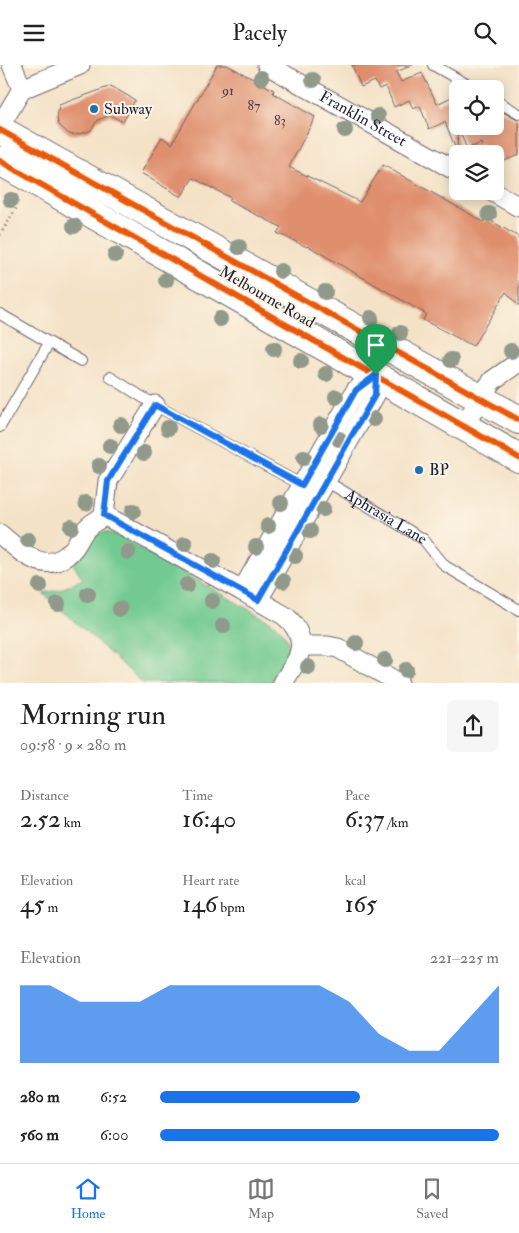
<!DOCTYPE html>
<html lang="en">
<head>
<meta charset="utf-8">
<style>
  :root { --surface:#fff; --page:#f6f6f6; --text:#222; --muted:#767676; --line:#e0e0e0; --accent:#1a73e8 }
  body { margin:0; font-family:"IM FELL Double Pica",serif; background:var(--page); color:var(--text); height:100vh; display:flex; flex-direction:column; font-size:19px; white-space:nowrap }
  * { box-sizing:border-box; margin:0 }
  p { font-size:16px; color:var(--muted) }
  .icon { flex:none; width:28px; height:28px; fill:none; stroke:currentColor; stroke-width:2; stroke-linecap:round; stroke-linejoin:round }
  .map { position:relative; height:618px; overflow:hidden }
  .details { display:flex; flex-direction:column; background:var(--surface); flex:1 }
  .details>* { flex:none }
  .tools { position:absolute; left:449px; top:15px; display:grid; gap:10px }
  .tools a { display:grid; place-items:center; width:55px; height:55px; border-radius:8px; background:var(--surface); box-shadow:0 2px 12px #0003; font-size:25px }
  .pin { position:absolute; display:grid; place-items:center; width:42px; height:42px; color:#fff; margin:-51px -21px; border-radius:50% 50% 50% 0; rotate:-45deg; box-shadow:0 0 5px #0007 }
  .pin .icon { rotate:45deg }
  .round { display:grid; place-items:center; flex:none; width:52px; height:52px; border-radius:8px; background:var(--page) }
  .summary { display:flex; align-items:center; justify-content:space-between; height:85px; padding:0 20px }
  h1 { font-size:28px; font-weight:600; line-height:38px }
  .figures { display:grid; grid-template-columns:repeat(3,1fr); gap:8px; height:85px; padding:5px 20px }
  .figures div { display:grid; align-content:center }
  .figures b { font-size:25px; font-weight:600 }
  .figures small { font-size:14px; font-weight:400 }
  .figures p { font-size:14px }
  .chart { height:140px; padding:10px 20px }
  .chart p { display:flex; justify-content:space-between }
  .chart svg { width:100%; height:90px; margin-top:5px; fill:var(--accent); opacity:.7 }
  ul { padding:0 20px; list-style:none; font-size:16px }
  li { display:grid; grid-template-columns:80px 60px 1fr; align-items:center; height:38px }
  li i { height:12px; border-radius:6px; background:var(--accent) }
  header { display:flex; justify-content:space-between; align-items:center; height:65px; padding:0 20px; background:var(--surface); font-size:22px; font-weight:600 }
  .tab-bar { display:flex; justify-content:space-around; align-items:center; height:70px; border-top:1px solid var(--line); background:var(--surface); font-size:14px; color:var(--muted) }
  .tab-bar a { display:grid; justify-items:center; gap:2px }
  .tab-bar .selected { color:var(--accent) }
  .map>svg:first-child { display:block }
</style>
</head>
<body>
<header><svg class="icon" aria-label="menu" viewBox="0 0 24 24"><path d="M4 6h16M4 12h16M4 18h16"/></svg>Pacely<svg class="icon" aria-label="search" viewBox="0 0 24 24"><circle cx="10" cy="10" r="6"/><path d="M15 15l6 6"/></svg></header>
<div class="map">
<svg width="519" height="618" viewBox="0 0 519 618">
  <rect width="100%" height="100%" fill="#fcf5e5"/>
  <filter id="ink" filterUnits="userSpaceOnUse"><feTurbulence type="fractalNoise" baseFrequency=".02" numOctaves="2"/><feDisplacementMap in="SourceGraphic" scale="10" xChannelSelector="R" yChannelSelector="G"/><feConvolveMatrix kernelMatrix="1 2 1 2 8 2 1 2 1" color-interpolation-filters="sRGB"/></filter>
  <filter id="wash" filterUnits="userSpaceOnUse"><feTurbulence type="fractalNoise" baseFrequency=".0096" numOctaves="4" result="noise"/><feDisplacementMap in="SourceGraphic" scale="20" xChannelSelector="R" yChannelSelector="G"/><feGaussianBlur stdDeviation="1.12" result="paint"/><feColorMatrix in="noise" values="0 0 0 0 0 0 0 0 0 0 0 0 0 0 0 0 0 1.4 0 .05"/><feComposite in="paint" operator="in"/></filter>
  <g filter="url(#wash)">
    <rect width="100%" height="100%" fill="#f4e2c7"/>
    <path fill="#72ca91" stroke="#4a7666" d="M104,467l13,3 154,87c30,21 15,36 0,61h-128l-100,-90 16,-3 24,-11 -10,-15c12,-9 15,-28 31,-32z"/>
    <g id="blocks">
      <path fill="#df8f6d" d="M217,0h10l47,25 -1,3 42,24 -26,50 71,35 23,-37 101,57 2,-4 33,19v69l-13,-14 -33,54 -50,-26 3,-6 -118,-68 -1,1 -30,-14 4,-6 -52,-26 2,-3 -38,-20 -12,19 -40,-24 21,-36 10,7z
        M352,0h61l-17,7 5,10 21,-9 15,31 21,-10v32h37v-12l6,-3 18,10v34l-15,6 -3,-7h-16l-4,-11 -14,6 -9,-22 -1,25 -12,-30 -16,7 -9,-23 -7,3 -4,-9 -15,7 -8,-21 -7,3 -4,-8 -14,6z
        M111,21l24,14 -12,22 -13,-7 -12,5 -8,11 -15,4 -6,-1 -10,-9 -2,-6 2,-14z"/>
    </g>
  </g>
  <g filter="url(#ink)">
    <use href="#blocks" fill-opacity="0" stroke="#6c656c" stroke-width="1"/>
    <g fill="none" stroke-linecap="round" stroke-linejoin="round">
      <defs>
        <g id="lane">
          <path d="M433,0l42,24"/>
          <path d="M495,35l24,14"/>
          <path d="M0,249l81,47"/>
          <path d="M110,312l45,28 147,80"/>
          <path d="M0,362l49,-84"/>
          <path id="s1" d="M326,416l97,58 22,27 74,44"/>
        </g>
        <g id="street">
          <path id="s2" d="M267,0l191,107"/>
          <path d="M22,24l58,-24"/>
          <path d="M0,61l22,-37 -10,-24"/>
          <path d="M491,126l28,16"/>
          <path d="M464,363l16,-31 13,-17 26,-18"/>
          <path d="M104,450l138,76 43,25c10,8 15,17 16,30h27l10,2 61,35"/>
          <path d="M0,469c21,18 47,45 73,15 6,-7 8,-16 15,-22 5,-5 11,-7 16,-12l4,-34 47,-76"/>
          <path d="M242,526l114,-201 20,-15"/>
          <path d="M258,535l117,-205 1,-20"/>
          <path d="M283,618l15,-25 3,-12"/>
        </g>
        <path id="primary" d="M0,65l519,290
          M0,96l519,297"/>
      </defs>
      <use href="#lane" stroke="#6c656c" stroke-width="12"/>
      <use href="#street" stroke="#6c656c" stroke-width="21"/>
      <use href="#primary" stroke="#6c656c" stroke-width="30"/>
      <path stroke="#6c656c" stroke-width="3" stroke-dasharray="1 4" stroke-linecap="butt" d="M0,170l18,-30"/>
      <use href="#lane" stroke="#fff" stroke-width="10"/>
      <use href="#street" stroke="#fff" stroke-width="19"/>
      <use href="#primary" stroke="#fff" stroke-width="28"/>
      <defs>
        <path id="cycleway" d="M0,65l519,290
          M0,96l519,297"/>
      </defs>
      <use href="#cycleway" stroke="#fcf5e5" stroke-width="9"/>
      <use href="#cycleway" stroke="#e8590c" stroke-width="6"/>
    </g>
    <g fill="#90998a">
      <circle cx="261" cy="13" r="8"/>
      <circle cx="313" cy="15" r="8"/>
      <circle cx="378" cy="51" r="8"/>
      <circle cx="345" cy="65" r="8"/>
      <circle cx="11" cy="135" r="8"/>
      <circle cx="489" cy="149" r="8"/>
      <circle cx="74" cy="161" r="8"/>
      <circle cx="239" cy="182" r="8"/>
      <circle cx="115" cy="190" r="8"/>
      <circle cx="281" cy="206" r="8"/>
      <circle cx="166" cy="215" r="8"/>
      <circle cx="325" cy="227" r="8"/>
      <circle cx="371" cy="253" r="8"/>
      <circle cx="220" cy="254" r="8"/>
      <circle cx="400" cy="268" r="8"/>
      <circle cx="274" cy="284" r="8"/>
      <circle cx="511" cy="286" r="8"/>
      <circle cx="451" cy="295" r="8"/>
      <circle cx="301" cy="296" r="8"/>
      <circle cx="326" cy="309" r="8"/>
      <circle cx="336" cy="332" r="8"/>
      <circle cx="374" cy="354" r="8"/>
      <circle cx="121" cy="360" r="8"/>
      <circle cx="321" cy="360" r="8"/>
      <circle cx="168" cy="363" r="8"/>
      <circle cx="339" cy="374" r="8"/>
      <circle cx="110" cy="381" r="8"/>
      <circle cx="144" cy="388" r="8"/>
      <circle cx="304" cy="393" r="8"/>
      <circle cx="99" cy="401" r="8"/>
      <circle cx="86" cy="438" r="8"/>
      <circle cx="281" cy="438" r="8"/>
      <circle cx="323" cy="444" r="8"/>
      <circle cx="133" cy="446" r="8"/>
      <circle cx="268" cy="461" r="8"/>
      <circle cx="71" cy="462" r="8"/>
      <circle cx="310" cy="466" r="8"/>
      <circle cx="28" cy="475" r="8"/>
      <circle cx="185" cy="479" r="8"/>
      <circle cx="256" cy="482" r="8"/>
      <circle cx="128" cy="487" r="8"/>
      <circle cx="295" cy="491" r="8"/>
      <circle cx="213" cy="496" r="8"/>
      <circle cx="283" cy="516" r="8"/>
      <circle cx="187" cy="520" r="8"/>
      <circle cx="40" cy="521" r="8"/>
      <circle cx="88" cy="529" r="8"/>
      <circle cx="212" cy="536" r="8"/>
      <circle cx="58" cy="539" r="8"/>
      <circle cx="120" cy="544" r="8"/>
      <circle cx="223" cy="561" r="8"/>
      <circle cx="356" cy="578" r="8"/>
      <circle cx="385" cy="595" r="8"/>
      <circle cx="308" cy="602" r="8"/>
      <circle cx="406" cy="605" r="8"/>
    </g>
  </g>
  <g fill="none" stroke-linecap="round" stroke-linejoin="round" filter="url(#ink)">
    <defs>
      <path id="route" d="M376,310l-1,20 -117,205 -154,-85 4,-34 47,-76 147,80 54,-95z"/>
    </defs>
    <use href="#route" stroke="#fff" stroke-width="10"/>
    <use href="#route" stroke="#1a73e8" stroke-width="6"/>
  </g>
  <g fill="#1f6fb2" stroke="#fcf5e5" stroke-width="2">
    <circle cx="94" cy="44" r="5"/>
    <circle cx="419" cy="405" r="5"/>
  </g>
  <g text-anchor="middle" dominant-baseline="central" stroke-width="4" stroke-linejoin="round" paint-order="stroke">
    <g font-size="14" fill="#513d48">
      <text x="228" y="25">91</text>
      <text x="254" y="40">87</text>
      <text x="280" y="55">83</text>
    </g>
    <g font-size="16" fill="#22223b" stroke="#fcf5e5" text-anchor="start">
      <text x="104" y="44">Subway</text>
      <text x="429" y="405">BP</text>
    </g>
    <g font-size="16" fill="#22223b" stroke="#fcf5e5">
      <text stroke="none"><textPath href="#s2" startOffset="110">Franklin Street</textPath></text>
      <text transform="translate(267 232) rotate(30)">Melbourne Road</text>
      <text stroke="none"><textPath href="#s1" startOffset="70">Aphrasia Lane</textPath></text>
    </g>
  </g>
</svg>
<div class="tools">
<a><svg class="icon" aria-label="locate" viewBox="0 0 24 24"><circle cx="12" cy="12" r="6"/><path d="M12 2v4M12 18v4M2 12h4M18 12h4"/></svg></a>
<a><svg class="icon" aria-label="layers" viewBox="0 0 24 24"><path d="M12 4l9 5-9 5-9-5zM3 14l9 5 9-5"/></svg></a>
</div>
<div class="pin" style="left:376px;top:310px;background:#1e9e55"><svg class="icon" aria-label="arrive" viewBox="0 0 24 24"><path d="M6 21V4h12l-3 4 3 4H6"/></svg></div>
</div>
<section class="details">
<div class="summary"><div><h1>Morning run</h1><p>09:58 · 9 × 280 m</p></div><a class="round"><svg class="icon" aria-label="share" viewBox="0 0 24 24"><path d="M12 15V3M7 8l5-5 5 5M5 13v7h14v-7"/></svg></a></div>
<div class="figures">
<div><p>Distance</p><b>2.52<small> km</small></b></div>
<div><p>Time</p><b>16:40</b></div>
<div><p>Pace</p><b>6:37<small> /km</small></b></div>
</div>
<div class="figures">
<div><p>Elevation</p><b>45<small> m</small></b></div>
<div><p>Heart rate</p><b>146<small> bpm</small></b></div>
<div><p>kcal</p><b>165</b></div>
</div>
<div class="chart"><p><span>Elevation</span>221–225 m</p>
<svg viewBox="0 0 160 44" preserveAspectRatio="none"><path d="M0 44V6L10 6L20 14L30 14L40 14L50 6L60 6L70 6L80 6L90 6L100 6L110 14L120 30L130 38L140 38L150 22L160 6V44z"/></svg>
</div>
<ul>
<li><b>280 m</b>6:52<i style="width:59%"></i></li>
<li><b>560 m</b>6:00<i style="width:100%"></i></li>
</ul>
</section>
<nav class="tab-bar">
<a class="selected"><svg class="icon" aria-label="home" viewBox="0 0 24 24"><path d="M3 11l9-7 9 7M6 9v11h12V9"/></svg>Home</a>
<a><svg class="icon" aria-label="map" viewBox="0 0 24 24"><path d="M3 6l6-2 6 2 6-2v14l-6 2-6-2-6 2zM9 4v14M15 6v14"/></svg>Map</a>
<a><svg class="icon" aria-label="saved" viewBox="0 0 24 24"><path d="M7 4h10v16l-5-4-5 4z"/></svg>Saved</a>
</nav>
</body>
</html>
